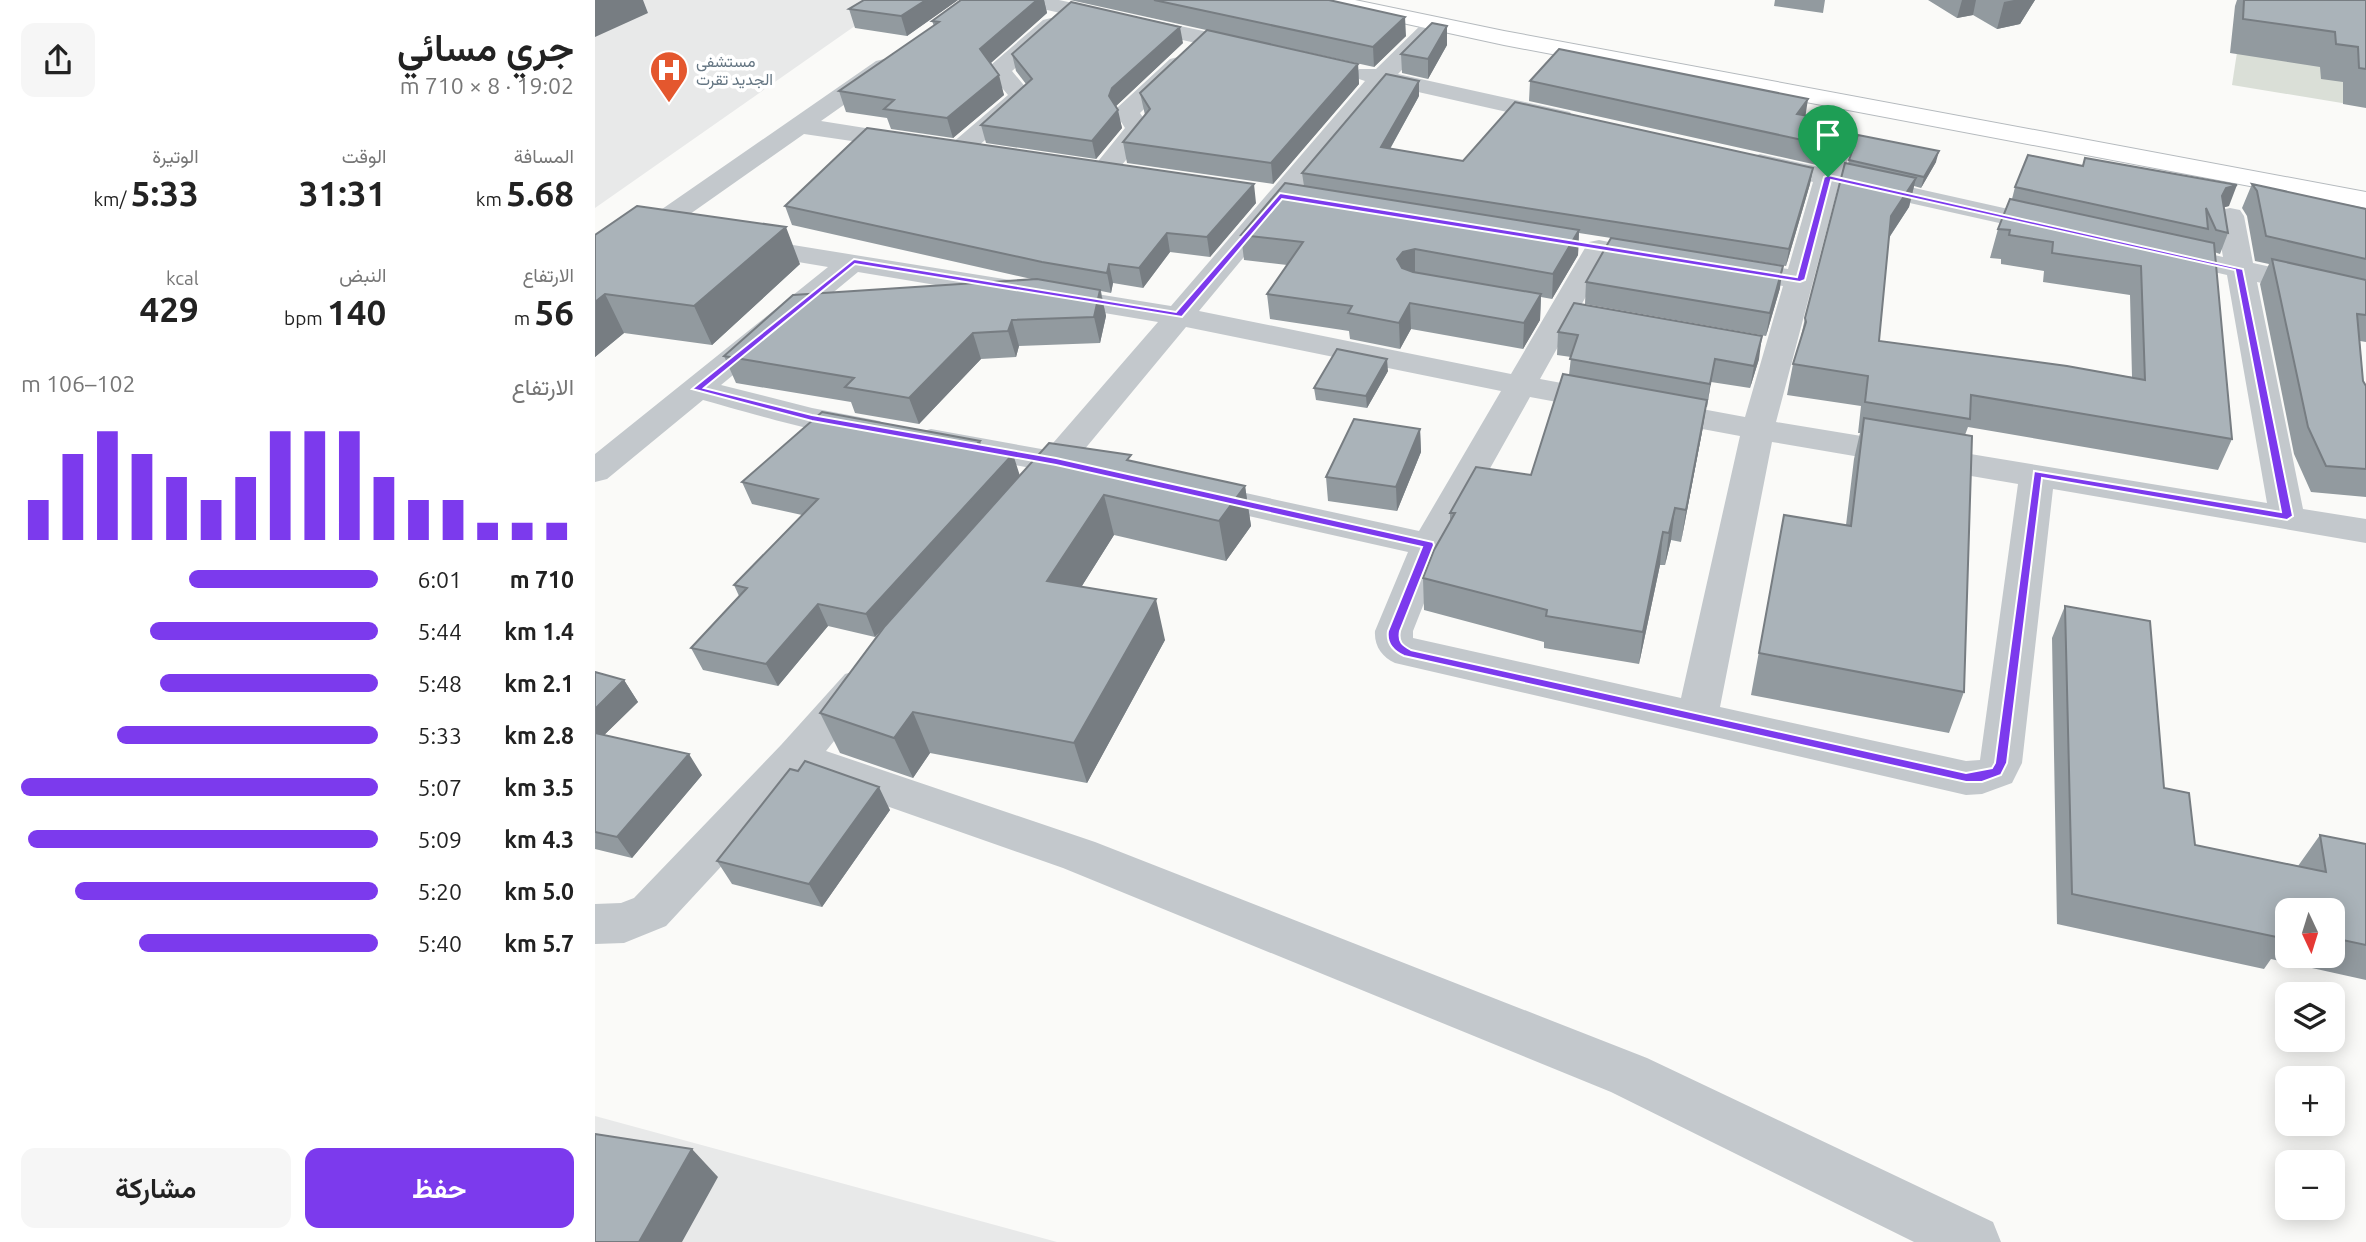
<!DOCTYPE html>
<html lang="ar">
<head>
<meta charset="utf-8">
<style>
  :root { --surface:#fff; --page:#f6f6f6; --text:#222; --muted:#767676; --accent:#7c3aed }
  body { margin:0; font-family:Ubuntu,Vazirmatn,sans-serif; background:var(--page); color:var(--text); direction:rtl; height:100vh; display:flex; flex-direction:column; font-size:26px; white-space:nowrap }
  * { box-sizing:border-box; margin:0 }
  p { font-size:23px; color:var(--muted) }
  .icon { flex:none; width:38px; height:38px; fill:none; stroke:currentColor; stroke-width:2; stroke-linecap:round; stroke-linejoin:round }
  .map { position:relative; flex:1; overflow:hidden; direction:ltr }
  .details { display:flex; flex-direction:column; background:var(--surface); width:595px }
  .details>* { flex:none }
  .needle { width:46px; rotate:176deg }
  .controls { position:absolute; left:1680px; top:898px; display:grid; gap:14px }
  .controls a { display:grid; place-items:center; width:70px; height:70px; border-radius:14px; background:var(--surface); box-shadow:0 4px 18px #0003; font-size:35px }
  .pin { position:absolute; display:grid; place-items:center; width:60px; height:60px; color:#fff; margin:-72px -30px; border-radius:50% 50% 50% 0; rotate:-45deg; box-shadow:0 0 7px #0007 }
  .pin .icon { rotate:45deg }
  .round { display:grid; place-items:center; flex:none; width:74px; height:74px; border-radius:14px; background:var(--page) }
  .overview { display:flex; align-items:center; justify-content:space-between; height:119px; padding:0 21px }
  h1 { font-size:38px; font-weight:600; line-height:52px }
  .figures { display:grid; grid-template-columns:repeat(3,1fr); gap:10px; height:119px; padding:7px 21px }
  .figures div { display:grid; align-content:center }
  .figures b { font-size:35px; font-weight:600 }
  .figures small { font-size:19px; font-weight:400 }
  .figures p { font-size:19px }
  .chart { height:196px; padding:14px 21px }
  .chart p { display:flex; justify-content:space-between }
  .chart svg { width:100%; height:126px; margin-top:7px; stroke:var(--accent); stroke-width:6 }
  .primary-button { display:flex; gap:14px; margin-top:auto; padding:14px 21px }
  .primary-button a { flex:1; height:80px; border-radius:14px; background:var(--accent); color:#fff; font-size:28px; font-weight:600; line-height:80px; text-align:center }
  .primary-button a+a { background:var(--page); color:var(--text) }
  ul { padding:0 21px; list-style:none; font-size:23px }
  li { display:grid; grid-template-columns:112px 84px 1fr; align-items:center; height:52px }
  li i { height:18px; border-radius:9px; background:var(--accent) }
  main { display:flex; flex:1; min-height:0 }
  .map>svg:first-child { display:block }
</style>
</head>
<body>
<main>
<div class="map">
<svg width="1771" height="1242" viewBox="0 0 1771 1242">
  <rect width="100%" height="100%" fill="#fafaf8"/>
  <path fill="#e8e9e9" d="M0,0h297l-297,208z
    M0,1116l462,126h-462z"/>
  <path fill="#dadfd7" d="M1650,0h121v107l-134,-22z"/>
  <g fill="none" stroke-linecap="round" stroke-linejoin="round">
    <defs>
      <path id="major" d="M718,0h42l149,31 862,161v16l-862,-163 -180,-39 -8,-1z"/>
    </defs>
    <use href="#major" stroke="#b5babe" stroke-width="2"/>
    <path fill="#c3c8cc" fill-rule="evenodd" d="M423,0h41l191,41 8,2 3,5 -3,5 -8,2 -221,-49 -8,-1z
      M840,17l8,2 3,5 -48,50 172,38 3,5 -3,5 -9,2 -174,-39 -188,226 312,63 74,-126 4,-6 10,-2 10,2 4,6 -73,131 205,38 38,-131 -63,-11 -4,-6 4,-6 10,-3 58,9 25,-87 -62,-15 -4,-5 4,-5 9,-3 59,13 16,-36 9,-3 9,3 4,5 -14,36 210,47 10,2 4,6 -4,6 -10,2 -215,-48 -62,235 491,81 -40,-228 -74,-17 -4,-6 4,-6 10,-3 60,14 -7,-41 4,-6 10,-2 10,2 4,6 9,47 113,25v18l-109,-24 46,227 63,10v24l-313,-54 -31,274 -10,20 -30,11 -16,1 -571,-132c-13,-6 -21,-17 -20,-32l33,-79 -213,-48 -12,-3 -5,-8 5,-8 12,-3 224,49 82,-140 -315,-64 -107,129 8,2 5,8 -5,8 -12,3 -12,-2c-12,15 -18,23 -39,18l-5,-8 12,-17 -100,-19 -12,-3 -5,-7 5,-7 12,-3 116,21 111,-128 -300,-50 -137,113 91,23 68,13 5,7 -5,7c-34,9 -139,-25 -177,-35l-96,79 -12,3v-28l233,-187 -95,-16 -4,-6 4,-6 10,-2 428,69 194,-225 -6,-2 -4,-5 4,-5h17l51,-50zM935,397l210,39 -59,262 -268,-60v-7l34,-86zM1177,442l246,42 -38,276 -14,1 -246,-54z
      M456,18l8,2 3,5 -3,5 -47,41 21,25 -3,5 -61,53 -9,3 -9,-3 -4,-5 4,-5 57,-49 -21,-25 4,-5 52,-45z
      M583,57l8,2 4,5 -50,49 11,16 -4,5 -34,42 -9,2 -9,-2 -4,-6 34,-42 -10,-16 3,-5 52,-48z
      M289,59l8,2 4,5 -4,5 -71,50 101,16 4,5 -4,5 -9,3 -109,-16 -131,92 7,7 -4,6 -10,2 -27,-4 -4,-6 4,-6 237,-164z
      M264,670l14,4 6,11 -53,66 269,91 552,216 346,164 8,20h-87l-303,-150 -548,-224 -259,-91 -138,149 -42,17 -29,1v-40l26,-1 13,-5 147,-153 64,-71z"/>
    <use href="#major" fill="#fff" fill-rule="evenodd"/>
  </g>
  <path fill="#929a9f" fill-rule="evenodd" d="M363,0l-51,36 -52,-8 -6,-19z
    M366,0h83l3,13 -56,50 13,32 -51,43 -62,-9 -4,-11 -41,-6 -7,-21 95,-65 -2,-5z
    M475,0h259l77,36 -32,31z
    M1180,0h50l-2,13 -49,-7z
    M1333,0h107l-15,24 -23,5 -24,-14 -16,3z
    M1642,0h129v108l-23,-4v-22l-22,-3 -1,-12 -90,-14 5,-47z
    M852,26v19l-19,34 -26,-6 -1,-19z
    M588,43l-67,63 6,22 -26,31 -110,-16 -5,-18 45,-41 -10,-13 -4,-17z
    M763,64l1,20 -86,100 -146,-21 -4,-21 22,-27 -5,-22z
    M935,81l302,39 -4,21 -11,24 -288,-64z
    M824,96l-29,53 73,12 350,7 -3,16 -24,82 -131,-21 125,43 -14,48 -181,-32 1,-22 25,-44 -32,-5 -1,22 -26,44 -11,-2 -1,23 -17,29 -112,-20 -11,20 -50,-10 -1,-8 -79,-12 -3,-25 20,-29 -43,-5 -3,-25 63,-49 -2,-13z
    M1254,160l87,2 -15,26 -7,-2 -5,21 -20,31 -10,103 253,36 -2,-82 -87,-13 1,-11 -43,-7v-5l-11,-1 8,-29 14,-30 3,-12 214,19 -5,1 4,26 -8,21 -6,-2 18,187 -14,31 -250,-43 -3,8 -1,257 -15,41 -198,-38 33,-180 62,10 8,-66 6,-26h-2l3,-27 -74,-11 6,-31 7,-23 5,-23z
    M1657,184l114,25v133l-6,-1 3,40 3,5v111l-55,-5 -17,-38 -34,-170 9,-20 -14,-3 -8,-45 -5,-8z
    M661,203l-46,54 -40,-5 -27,36 -30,-5 -2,10 -10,-2 5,25 -6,27 -81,3 -3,11 -35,2 -62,65 -64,-11 -4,-11 -115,-19 -12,-27 312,-76 -244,-55 -7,-19z
    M0,235l205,29 -88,81 -88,-12 -29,24z
    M963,332l201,27 -9,29 -39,-6 -4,25h-1l-4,25 -21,110 -10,-2 -6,25h-5l-21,99 -95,-16v-6l-120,-32 -1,-32 27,-55v-10l81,-38 38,-100 2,-18 -14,-2z
    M793,371l-21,37 -51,-8 -2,-12z
    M825,429l1,23 -24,59 -69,-10 -2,-24z
    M388,450l37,26 112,-15 113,25 6,40 -25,35 -112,-26 -33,52 84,53 -78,143 -157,-30 -17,25 -73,-25 -20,-40 83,-107 -28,31 -47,-11 -50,60 -75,-16 -12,-22 48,-52 -5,-11 68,-70 -50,-11 -10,-22z
    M1470,606l130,239 103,21 22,-31 46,9v136l-95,-21 -7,10 -207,-45 -5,-286zM1692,910h46v46h-46z
    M0,672l29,8 14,22 -34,33 98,40 -70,83 -37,-9z
    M203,771l92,39 -68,97 -90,-23 -15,-23z"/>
  <path fill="#777d82" d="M0,0h48l5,13 -53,24z
    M331,0h32l-51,36 -6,-20z
    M442,0h7l3,13 -62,55 -5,-19z
    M1367,0h14l-3,15 -16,3z
    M1419,0h21l-15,24 -23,5 7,-27z
    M810,17l1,19 -32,31 -1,-20z
    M852,26v19l-19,34v-20z
    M585,27l3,16 -67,63 -7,-10 3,-8z
    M763,64l1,20 -86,100 -2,-21z
    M404,75l5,20 -51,43 -6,-20z
    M824,81v15l-37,67 -1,-16z
    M1213,99l-3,20 -8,-5z
    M523,110l4,18 -26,31 -4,-18z
    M1237,120l-4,21 -11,24 4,-21z
    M1344,151l-3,11 -15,26 3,-11z
    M1218,168l-3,16 -24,82 3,-17z
    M1321,178l-7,29 -25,38 7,-29z
    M659,184l2,19 -46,54 -3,-20z
    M1642,185l-8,21 -11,3 4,-13 4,-8z
    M191,227l14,37 -88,81 -18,-39z
    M984,230l-1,25 -26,44 1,-25z
    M572,233l3,19 -27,36 -4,-20z
    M820,249v25l-11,3 -7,-18 6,-7z
    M514,264l4,19 -2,10 -4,-20z
    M1188,266l-3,22 -14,48 4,-23z
    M505,290l6,26 -6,27 -6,-26z
    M10,294l19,39 -29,24v-55z
    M946,294l-1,26 -17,29 1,-26z
    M815,303l1,26 -11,20 -1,-26z
    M417,320l7,26 -3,11 -8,-26z
    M378,333l8,26 -62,65 -10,-26z
    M1167,336l-3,23 -9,29 4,-22z
    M792,359l1,12 -21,37 -1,-12z
    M1120,359l-4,23 -4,25 3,-23z
    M1112,400l-5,32 -21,110 5,-32z
    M825,429l1,23 -24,59 -1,-24z
    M385,441l7,22 -14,-15z
    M418,454l7,22 -145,161 -9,-23z
    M650,486l6,40 -25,35 -7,-40z
    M509,495l10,40 -54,86 -13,-40z
    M1080,508l-4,32 -6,25 4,-32z
    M1068,532l-3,33 -21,99 4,-32z
    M561,599l9,41 -78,143 -13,-40z
    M223,604l10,22 -50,60 -12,-22z
    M29,680l14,22 -43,42v-35z
    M318,712l17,41 -17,25 -19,-40z
    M94,754l13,21 -70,83 -15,-21z
    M284,787l11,23 -68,97 -13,-23z
    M97,1149l26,28 -36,65h-43z"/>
  <path fill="#aab3b9" stroke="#777d82" stroke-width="2" d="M269,0h62l-25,16 -52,-7z
    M366,0h76l-57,49 19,26 -52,43 -63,-9 10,-9 -55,-9 100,-69 -7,-1z
    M559,0h175l76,17 -32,30z
    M1649,0h122v69l-7,-1 -1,-21 -22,-3 -1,-12 -92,-13z
    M476,2l109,25 -68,61 -3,8 9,14 -26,31 -111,-16 51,-46 -20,-25z
    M837,23l15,3 -19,33 -27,-5z
    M612,30l151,34 -87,99 -148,-21 27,-33 -10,-16z
    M964,49l249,50 -11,15 35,6 -11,24 -291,-63z
    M791,74l33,7 -38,66 82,14 52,-59 298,66 -24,81 -487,-76z
    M272,128l387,56 -47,53 -40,-4 -28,35 -30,-4 -2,9 -65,-11 -257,-56z
    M1263,135l81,16 -15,26 -75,-17z
    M1433,155l55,11 2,-8 152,27 -11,3 -4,8 6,37 -12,-3 -10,-22 2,21 -193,-42z
    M1250,163l71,15 -25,38 -12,125 188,25 78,14 -4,-114 -89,-13 1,-11 -44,-7 1,-5 -12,-1 12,-30 204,44 18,196 -261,-44 -1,24 -105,-17 3,-26 -75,-12 13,-42 -1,-4z
    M690,183l294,47 -26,44 -138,-25 -12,3 -6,7 5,9 11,4 128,22 -17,29 -114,-20 -11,20 -51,-10 4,-7 -85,-12 36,-52 -62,-7z
    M1657,184l114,25v50l-100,-23 -9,-45z
    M42,206l149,21 -92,79 -89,-12 -10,8v-67z
    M1016,238l172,28 -13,47 -184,-31z
    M1677,259l94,21v35l-9,-1 6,67 3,5v83l-40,-3 -18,-39z
    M442,279l63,11 -6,27 -82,3 -4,11 -35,2 -64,65 -64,-11 9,-9 -130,-22 69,-61z
    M979,303l188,33 -8,30 -39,-7 -5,25 -140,-25 8,-24 -20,-3z
    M742,349l50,10 -21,37 -52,-8z
    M968,374l144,26 -21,110 -11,-2 -6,25 -6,-1 -20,100 -97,-16 1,-6 -124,-32 11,-28 21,-37h-5l26,-46 55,8z
    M227,412l158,29 -7,7 40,6 -147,160 -48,-10 -52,60 -75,-16 56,-60 -13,-3 84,-86 -76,-17z
    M1269,418l108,18 -8,256 -205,-39 25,-138 67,11z
    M759,419l66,10 -24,58 -70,-10z
    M454,443l82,12 -4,5 118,26 -26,35 -115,-26 -57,86 109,18 -82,144 -161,-31 -19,26 -74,-25 65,-87z
    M1470,606l85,15 14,167 25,5 6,52 131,27 -6,-37 46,9v101l-33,-7v-28h-46v18h-3l2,11 -214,-45z
    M0,672l29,8 -29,29z
    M0,733l94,21 -72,83 -22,-5z
    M210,761l74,26 -70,97 -92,-23 73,-92 8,2z
    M0,1134l97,15 -53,93h-44z"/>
  <path fill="#7c3aed" stroke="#fff" stroke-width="2" fill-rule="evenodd" d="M1233,175l415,94 50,247 -6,4 -245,-42 -35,285 -6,12 -19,7h-16l-562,-126c-11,-5 -18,-12 -16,-25l34,-84 -366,-82 -244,-44 -120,-32 162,-130 322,53 104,-119 517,84 27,-100zM1236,180l404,90 46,242 -247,-41 -39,292 -3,5 -26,5 -555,-123c-9,-5 -13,-8 -11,-19l34,-86 -1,-3 -377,-84 -244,-43 -108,-27 151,-124 327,53 100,-118 518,83 5,-2z"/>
  <defs>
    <symbol id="hospital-pin" viewBox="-11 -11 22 30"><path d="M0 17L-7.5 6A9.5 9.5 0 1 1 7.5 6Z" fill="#e4572e" stroke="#fff"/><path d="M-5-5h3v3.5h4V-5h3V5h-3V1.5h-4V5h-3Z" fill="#fff"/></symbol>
  </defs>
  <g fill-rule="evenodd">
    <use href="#hospital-pin" x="52" y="48" width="44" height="60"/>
  </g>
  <g text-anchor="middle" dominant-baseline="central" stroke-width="7" stroke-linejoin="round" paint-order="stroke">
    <g font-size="16" fill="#657683" stroke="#fff" text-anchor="start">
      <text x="101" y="61">مستشفى<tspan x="101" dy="18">الجديد تقرت</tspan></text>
    </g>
  </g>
</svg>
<div class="controls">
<a><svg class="needle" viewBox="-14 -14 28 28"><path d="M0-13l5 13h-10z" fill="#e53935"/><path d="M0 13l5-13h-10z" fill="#767676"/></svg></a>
<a><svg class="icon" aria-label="layers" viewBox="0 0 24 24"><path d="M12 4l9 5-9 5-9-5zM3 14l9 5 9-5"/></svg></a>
<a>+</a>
<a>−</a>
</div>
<div class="pin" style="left:1233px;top:177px;background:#1e9e55"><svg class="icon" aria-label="arrive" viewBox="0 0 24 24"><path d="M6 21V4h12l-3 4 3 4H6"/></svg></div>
</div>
<section class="details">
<div class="overview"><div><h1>جري مسائي</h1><p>19:02 · 8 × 710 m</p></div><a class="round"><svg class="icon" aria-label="share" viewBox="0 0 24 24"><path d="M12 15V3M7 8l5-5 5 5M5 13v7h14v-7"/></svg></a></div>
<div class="figures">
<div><p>المسافة</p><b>5.68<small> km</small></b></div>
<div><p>الوقت</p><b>31:31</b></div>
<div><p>الوتيرة</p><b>5:33<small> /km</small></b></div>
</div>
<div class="figures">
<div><p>الارتفاع</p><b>56<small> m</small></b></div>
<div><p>النبض</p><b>140<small> bpm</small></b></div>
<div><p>kcal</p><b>429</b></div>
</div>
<div class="chart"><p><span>الارتفاع</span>102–106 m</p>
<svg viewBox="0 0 160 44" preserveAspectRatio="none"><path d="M5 44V30M15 44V14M25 44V6M35 44V14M45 44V22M55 44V30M65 44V22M75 44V6M85 44V6M95 44V6M105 44V22M115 44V30M125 44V30M135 44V38M145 44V38M155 44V38"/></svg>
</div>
<ul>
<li><b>710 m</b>6:01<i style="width:53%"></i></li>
<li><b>1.4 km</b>5:44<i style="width:64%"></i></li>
<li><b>2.1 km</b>5:48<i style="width:61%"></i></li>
<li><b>2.8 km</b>5:33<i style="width:73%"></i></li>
<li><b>3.5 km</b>5:07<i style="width:100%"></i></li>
<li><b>4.3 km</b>5:09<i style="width:98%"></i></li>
<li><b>5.0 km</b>5:20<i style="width:85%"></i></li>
<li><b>5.7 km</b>5:40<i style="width:67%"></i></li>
</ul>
<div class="primary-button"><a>حفظ</a><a>مشاركة</a></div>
</section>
</main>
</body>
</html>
